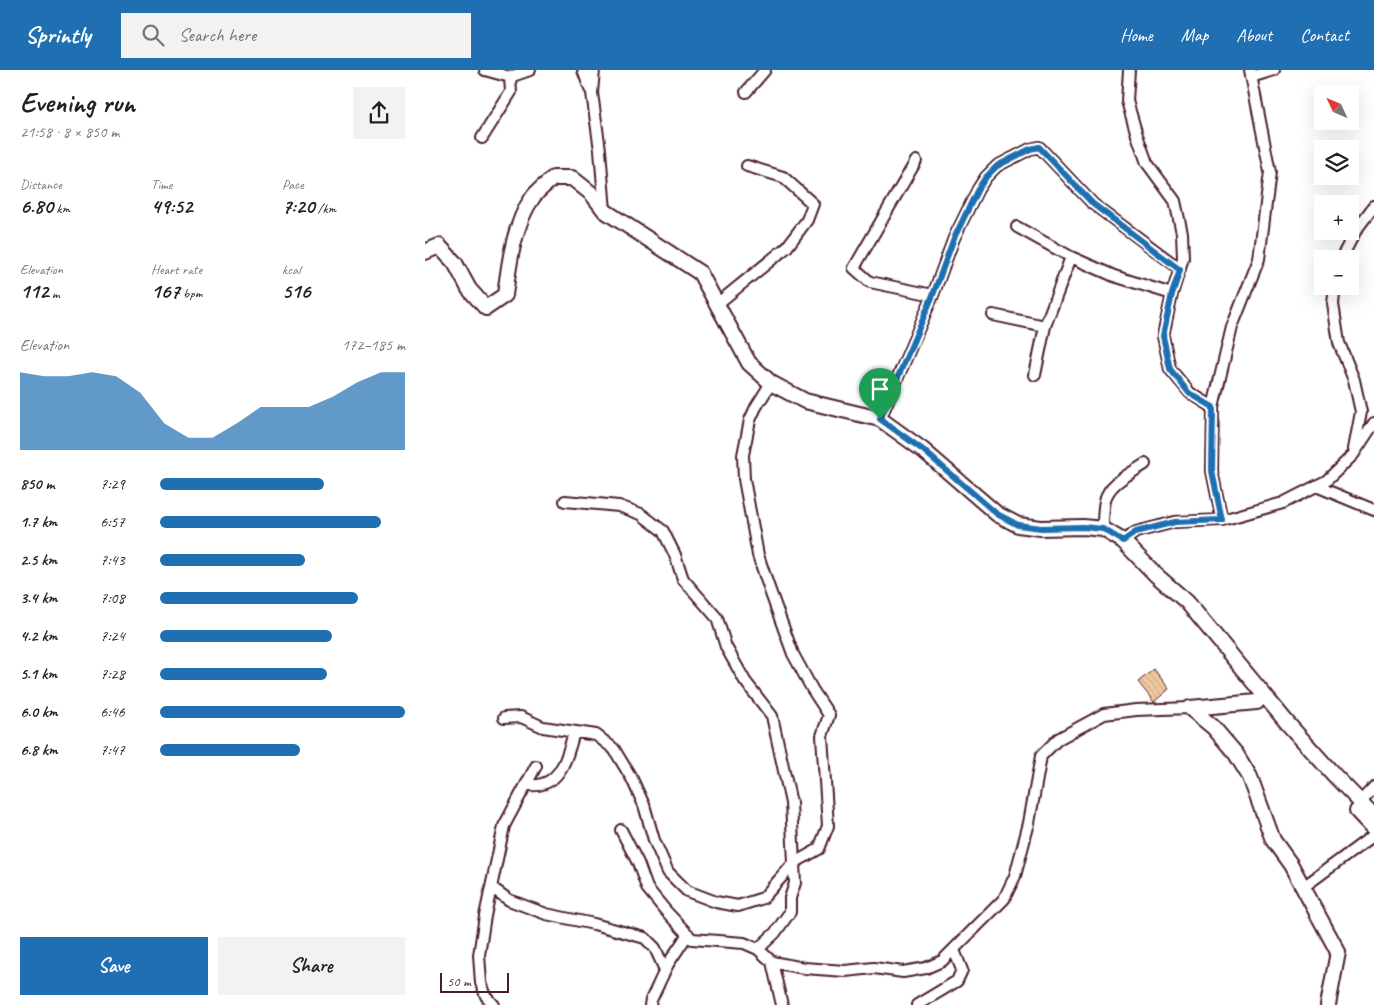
<!DOCTYPE html>
<html lang="en">
<head>
<meta charset="utf-8">
<style>
  :root { --surface:#fff; --page:#f2f2f2; --text:#222; --muted:#767676; --accent:#1f6fb2 }
  body { margin:0; font-family:Caveat,sans-serif; background:var(--page); color:var(--text); height:100vh; display:flex; flex-direction:column; font-size:19px; white-space:nowrap }
  * { box-sizing:border-box; margin:0 }
  p { font-size:16px; color:var(--muted) }
  .icon { flex:none; width:28px; height:28px; fill:none; stroke:currentColor; stroke-width:2; stroke-linecap:round; stroke-linejoin:round }
  .map { position:relative; flex:1; overflow:hidden }
  .drawer { display:flex; flex-direction:column; background:var(--surface); width:425px }
  .drawer>* { flex:none }
  .needle { width:32px; rotate:314deg }
  .tools { position:absolute; left:889px; top:15px; display:grid; gap:10px }
  .tools a { display:grid; place-items:center; width:45px; height:45px; border-radius:0px; background:var(--surface); box-shadow:0 5px 20px #0002; font-size:25px }
  .scale { position:absolute; left:15px; bottom:12px; width:69px; box-sizing:border-box; padding-left:5px; border:2px solid #4a1f2b; border-top:0; font-size:14px; line-height:18px; white-space:nowrap; color:#4a1f2b; -webkit-text-stroke:4px #fff; paint-order:stroke }
  .pin { position:absolute; display:grid; place-items:center; width:42px; height:42px; color:#fff; margin:-51px -21px; border-radius:50% 50% 50% 0; rotate:-45deg; box-shadow:0 0 5px #0007 }
  .pin .icon { rotate:45deg }
  .round { display:grid; place-items:center; flex:none; width:52px; height:52px; border-radius:0px; background:var(--page) }
  .head { display:flex; align-items:center; justify-content:space-between; height:85px; padding:0 20px }
  h1 { font-size:28px; font-weight:600; line-height:38px }
  .stats { display:grid; grid-template-columns:repeat(3,1fr); gap:8px; height:85px; padding:5px 20px }
  .stats div { display:grid; align-content:center }
  .stats b { font-size:21px; font-weight:600 }
  .stats small { font-size:14px; font-weight:400 }
  .stats p { font-size:14px }
  .chart { height:140px; padding:10px 20px }
  .chart p { display:flex; justify-content:space-between }
  .chart svg { width:100%; height:90px; margin-top:5px; fill:var(--accent); opacity:.7 }
  .button { display:flex; gap:10px; margin-top:auto; padding:10px 20px }
  .button a { flex:1; height:58px; border-radius:0px; background:var(--accent); color:#fff; font-size:20px; font-weight:600; line-height:58px; text-align:center }
  .button a+a { background:var(--page); color:var(--text) }
  ul { padding:0 20px; list-style:none; font-size:16px }
  li { display:grid; grid-template-columns:80px 60px 1fr; align-items:center; height:38px }
  li i { height:12px; border-radius:6px; background:var(--accent) }
  header { display:flex; align-items:center; gap:30px; box-sizing:border-box; height:70px; padding:0 25px; background:var(--accent); color:#fff }
  header strong { font-size:24px }
  nav { display:flex; gap:28px; margin-inline-start:auto; font-size:18px }
  .search { width:350px; height:45px; background:var(--page); display:flex; align-items:center; gap:12px; box-sizing:border-box; padding:0 18px; border-radius:0px; color:var(--muted); font-size:19px }
  main { display:flex; flex:1; min-height:0 }
  .map>svg:first-child { display:block }
</style>
</head>
<body>
<header>
<strong>Sprintly</strong>
<div class="search"><svg class="icon" aria-label="search" viewBox="0 0 24 24"><circle cx="10" cy="10" r="6"/><path d="M15 15l6 6"/></svg>Search here</div>
<nav><a>Home</a><a>Map</a><a>About</a><a>Contact</a></nav>
</header>
<main>
<section class="drawer">
<div class="head"><div><h1>Evening run</h1><p>21:58 · 8 × 850 m</p></div><a class="round"><svg class="icon" aria-label="share" viewBox="0 0 24 24"><path d="M12 15V3M7 8l5-5 5 5M5 13v7h14v-7"/></svg></a></div>
<div class="stats">
<div><p>Distance</p><b>6.80<small> km</small></b></div>
<div><p>Time</p><b>49:52</b></div>
<div><p>Pace</p><b>7:20<small> /km</small></b></div>
</div>
<div class="stats">
<div><p>Elevation</p><b>112<small> m</small></b></div>
<div><p>Heart rate</p><b>167<small> bpm</small></b></div>
<div><p>kcal</p><b>516</b></div>
</div>
<div class="chart"><p><span>Elevation</span>172–185 m</p>
<svg viewBox="0 0 160 44" preserveAspectRatio="none"><path d="M0 44V6L10 8L20 8L30 6L40 8L50 16L60 31L70 38L80 38L90 31L100 23L110 23L120 23L130 18L140 11L150 6L160 6V44z"/></svg>
</div>
<ul>
<li><b>850 m</b>7:29<i style="width:67%"></i></li>
<li><b>1.7 km</b>6:57<i style="width:90%"></i></li>
<li><b>2.5 km</b>7:43<i style="width:59%"></i></li>
<li><b>3.4 km</b>7:08<i style="width:81%"></i></li>
<li><b>4.2 km</b>7:24<i style="width:70%"></i></li>
<li><b>5.1 km</b>7:28<i style="width:68%"></i></li>
<li><b>6.0 km</b>6:46<i style="width:100%"></i></li>
<li><b>6.8 km</b>7:47<i style="width:57%"></i></li>
</ul>
<div class="button"><a>Save</a><a>Share</a></div>
</section>
<div class="map">
<svg width="949" height="935" viewBox="0 0 949 935">
  <defs>
    <pattern id="building-back-hatch" width="6" height="6" patternUnits="userSpaceOnUse" patternTransform="scale(1.25)"><rect width="6" height="6" fill="#f1c8a1"/><path d="M-1 5l2 2M0 0l6 6M5-1l2 2" fill="none" stroke="#d0ab8b"/></pattern>
  </defs>
  <rect width="100%" height="100%" fill="#fff"/>
  <filter id="ink" filterUnits="userSpaceOnUse"><feTurbulence type="fractalNoise" baseFrequency=".02" numOctaves="2"/><feDisplacementMap in="SourceGraphic" scale="10" xChannelSelector="R" yChannelSelector="G"/><feConvolveMatrix kernelMatrix="1 2 1 2 8 2 1 2 1" color-interpolation-filters="sRGB"/></filter>
  <g filter="url(#ink)">
    <path fill="url(#building-back-hatch)" stroke="#4a1f2b" d="M729,599l15,20 -15,13 -16,-20z"/>
    <g fill="none" stroke-linecap="round" stroke-linejoin="round">
      <defs>
        <path id="street" d="M60,0l25,7 20,-7
          M158,0l7,19
          M169,0l-2,23 8,57 5,61
          M704,0l-2,31 10,34 10,28 28,38 7,32 1,25 -11,36 -9,42 7,33 20,24 23,14
          M826,7l23,-7
          M321,22l19,-22
          M57,68l29,-46 -1,-15
          M491,91l-62,107 16,14 63,13
          M592,157l54,30 43,19 58,18
          M916,189l15,-29 18,-24
          M910,216l-2,18 6,39 15,37 7,32 -7,37
          M292,234l70,-57 20,-27 6,-16 -30,-27 -36,-11
          M568,245l52,11
          M610,305l10,-49 26,-69
          M455,349l53,-124 21,-57 24,-49 8,-12 11,-11 33,-17 9,-2 4,4 50,53 87,65
          M891,416l58,24
          M140,431l54,5 22,8 22,17 12,24 8,24 34,39 9,29 19,34 27,35 19,87 4,80 -5,15v14l-15,21 -17,16
          M797,450l-10,-49 1,-64 19,-80 27,-68 11,-87 -20,-102
          M678,459c0,-9 0,-19 2,-28 3,-18 27,-28 40,-37
          M698,471l13,-9 39,-10 47,-2 61,-17 43,-22 27,-26 21,-32
          M79,648l17,-1 22,10 53,8 18,14 18,30 12,26 10,35 14,32 19,19 29,11 22,4 25,-8 31,-35 25,-14 9,-23 -6,-90 7,-21 -17,-26 -19,-35 -24,-66 -11,-33 -14,-76 -1,-24 7,-35 6,-13 15,-24
          M101,715c5,0 11,1 16,-1 21,-5 27,-34 32,-52
          M935,732l14,-15
          M196,760l17,33 9,25 18,22 27,29 52,4 14,6 14,13 32,6 41,3 29,-3 29,4 23,-4 16,-7 62,-62 11,-23 14,-53 12,-67 17,-17 46,-25 32,-4 54,-2
          M66,817l18,13 37,14 48,10 51,14 10,10 10,22
          M877,818l72,-53
          M347,892l10,43
          M69,935l-8,-9 -5,-13 -2,-28 6,-39 19,-90 32,-60
          M225,935l1,-5 17,-36 20,-30
          M492,935l40,-24 5,-11 -8,-20"/>
        <path id="secondary" d="M0,182l14,-6 16,17 14,26 17,19 19,-13c4,-31 9,-72 28,-98 5,-7 14,-13 20,-19h19l20,16 13,17 95,62 49,90 22,20 34,18 75,18 43,31 74,64 21,11 23,3 42,-1 20,2 20,12 33,34 31,27 102,123 46,51 39,40
          M765,638l23,19 23,27 14,23 23,63 18,25 47,87 -10,53
          M765,638l67,-6
          M932,741l17,18"/>
      </defs>
      <use href="#street" stroke="#4a1f2b" stroke-width="14"/>
      <use href="#secondary" stroke="#4a1f2b" stroke-width="18"/>
      <use href="#street" stroke="#fff" stroke-width="10"/>
      <use href="#secondary" stroke="#fff" stroke-width="14"/>
    </g>
  </g>
  <g fill="none" stroke-linecap="round" stroke-linejoin="round" filter="url(#ink)">
    <defs>
      <path id="route" d="M614,77l54,57 87,66 -8,24 -9,42 7,33 19,24 24,14 -1,64 10,49 -47,2 -39,10 -13,9 -20,-12 -20,-2 -42,1 -23,-3 -21,-11 -74,-64 -43,-31 53,-124 21,-57 24,-49 8,-12 11,-11 33,-17z"/>
    </defs>
    <use href="#route" stroke="#fff" stroke-width="10"/>
    <use href="#route" stroke="#1f6fb2" stroke-width="6"/>
  </g>
</svg>
<div class="tools">
<a><svg class="needle" viewBox="-14 -14 28 28"><path d="M0-13l5 13h-10z" fill="#e53935"/><path d="M0 13l5-13h-10z" fill="#767676"/></svg></a>
<a><svg class="icon" aria-label="layers" viewBox="0 0 24 24"><path d="M12 4l9 5-9 5-9-5zM3 14l9 5 9-5"/></svg></a>
<a>+</a>
<a>−</a>
</div>
<div class="scale">50 m</div>
<div class="pin" style="left:455px;top:349px;background:#1e9e55"><svg class="icon" aria-label="arrive" viewBox="0 0 24 24"><path d="M6 21V4h12l-3 4 3 4H6"/></svg></div>
</div>
</main>
</body>
</html>
